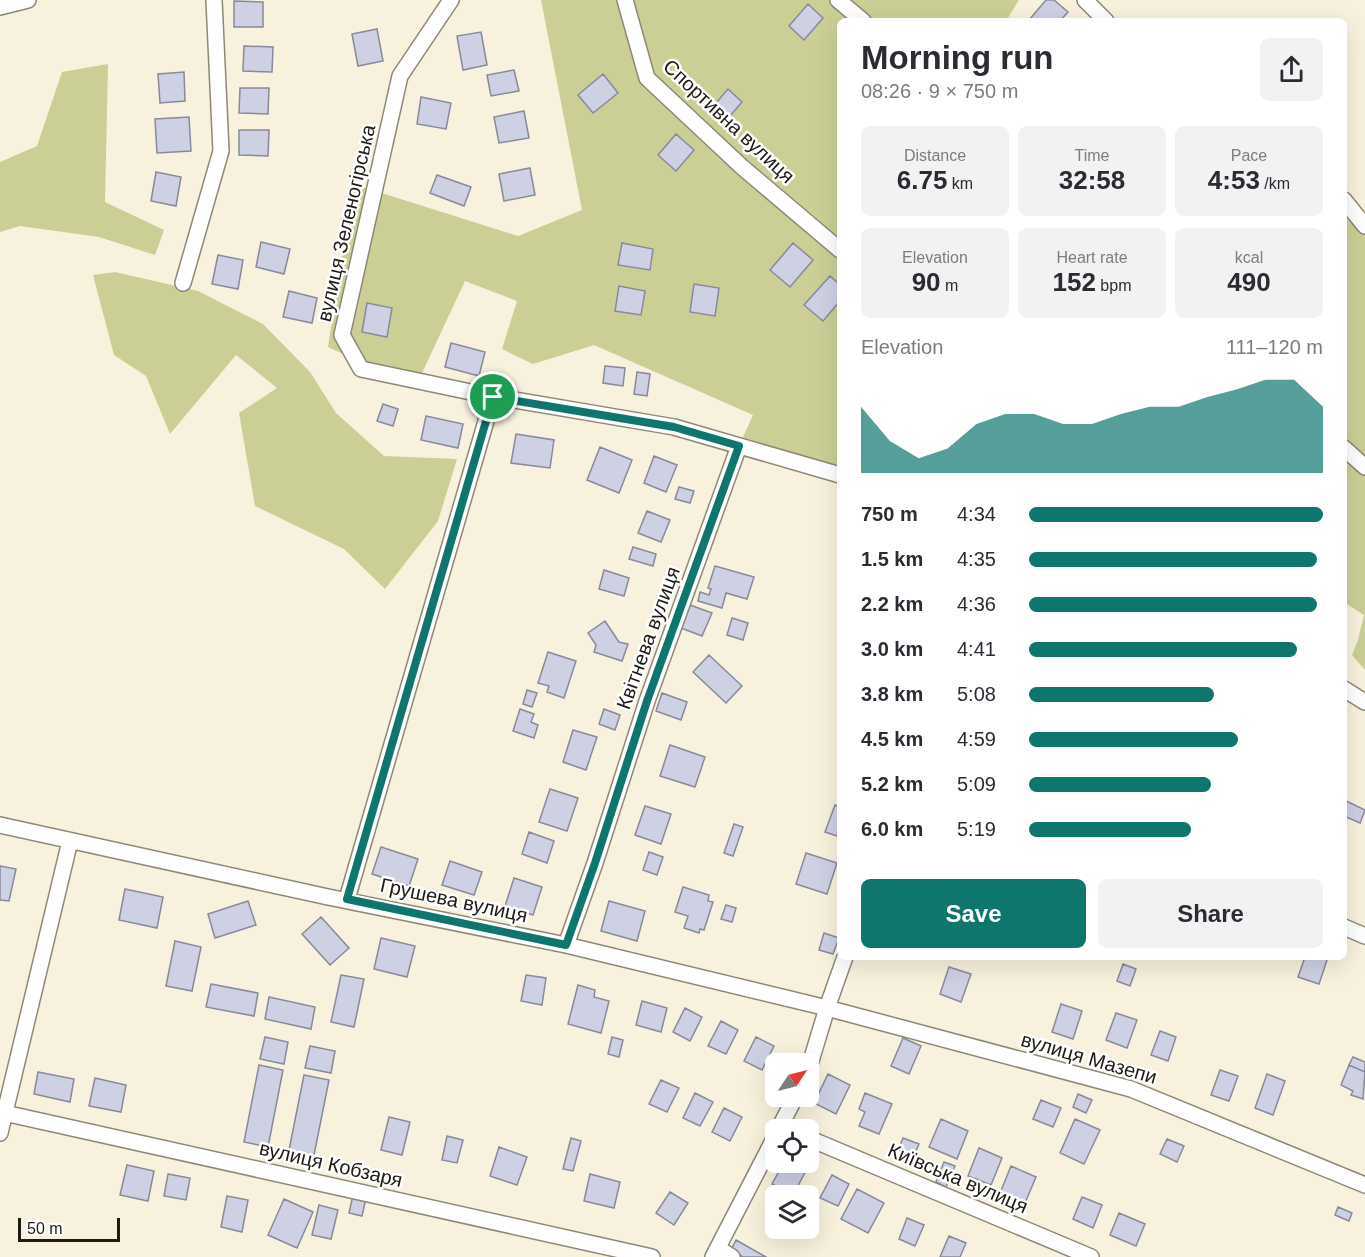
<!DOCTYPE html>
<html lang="en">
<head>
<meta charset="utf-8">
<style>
  :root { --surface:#fff; --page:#f2f2f3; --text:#2b2b33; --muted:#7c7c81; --accent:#0f766e }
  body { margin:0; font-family:Arial,sans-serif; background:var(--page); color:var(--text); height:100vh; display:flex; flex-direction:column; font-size:22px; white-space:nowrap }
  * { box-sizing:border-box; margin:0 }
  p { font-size:20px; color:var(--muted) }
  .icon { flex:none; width:33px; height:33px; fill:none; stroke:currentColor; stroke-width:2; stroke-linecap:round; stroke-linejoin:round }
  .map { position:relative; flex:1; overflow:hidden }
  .side { position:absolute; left:837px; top:18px; width:510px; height:942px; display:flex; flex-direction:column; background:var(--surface); border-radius:9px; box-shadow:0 6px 24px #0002 }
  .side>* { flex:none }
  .needle { width:39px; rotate:55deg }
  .tools { position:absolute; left:765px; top:1053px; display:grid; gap:12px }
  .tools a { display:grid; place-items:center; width:54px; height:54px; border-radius:9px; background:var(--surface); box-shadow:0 6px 24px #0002; font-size:30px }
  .scale { position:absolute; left:18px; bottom:15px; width:102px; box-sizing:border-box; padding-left:6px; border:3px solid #1d1b13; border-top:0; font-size:16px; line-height:21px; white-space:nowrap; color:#1d1b13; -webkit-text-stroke:4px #fff; paint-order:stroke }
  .pin { position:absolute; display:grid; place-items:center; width:51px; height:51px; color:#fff; margin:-26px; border:3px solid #fff; border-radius:50%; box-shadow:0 2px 6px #0007 }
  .round { display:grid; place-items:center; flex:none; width:63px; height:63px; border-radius:9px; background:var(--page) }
  .summary { display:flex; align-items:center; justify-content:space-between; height:102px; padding:0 24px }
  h1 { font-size:33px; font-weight:700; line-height:45px }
  .metrics { display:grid; grid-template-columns:repeat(3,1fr); gap:9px; height:102px; padding:6px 24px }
  .metrics div { display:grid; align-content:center; border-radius:9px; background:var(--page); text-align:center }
  .metrics b { font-size:26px; font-weight:700 }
  .metrics small { font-size:16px; font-weight:400 }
  .metrics p { font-size:16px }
  .chart { height:168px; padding:12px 24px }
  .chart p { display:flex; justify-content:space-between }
  .chart svg { width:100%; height:108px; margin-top:6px; fill:var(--accent); opacity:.7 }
  .cta { display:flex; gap:12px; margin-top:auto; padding:12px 24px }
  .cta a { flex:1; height:69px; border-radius:9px; background:var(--accent); color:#fff; font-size:24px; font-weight:700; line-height:69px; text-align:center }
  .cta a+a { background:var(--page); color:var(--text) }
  ul { padding:0 24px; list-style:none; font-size:20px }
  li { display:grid; grid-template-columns:96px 72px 1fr; align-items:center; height:45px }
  li i { height:15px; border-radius:8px; background:var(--accent) }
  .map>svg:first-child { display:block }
</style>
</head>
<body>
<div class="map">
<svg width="1365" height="1257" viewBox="0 0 1365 1257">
  <rect width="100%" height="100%" fill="#f8f1dd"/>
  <path fill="#cbcf96" d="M541,0h478l-13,21h-166v454l-101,-29 14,-31 -159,-70 -61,19 -31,-15 15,-48 -52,-20 -50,107 -87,-41 25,-163 165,52 64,-26z
    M108,64l-3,138 59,28 -9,25 -56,-18 -79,-11 -20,6v-70l37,-16 25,-74z
    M1344,200l21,26v444l-13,-15 6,-15 6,-25 -20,-13z
    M115,272l83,19 65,33 47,48 26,41 48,43 73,3 -19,62 -53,68 -41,-40 -89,-43 -16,-93 38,-25 -41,-33 -66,79 -24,-58 -32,-21 -21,-80z"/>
  <path fill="#ced0e4" stroke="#88899b" stroke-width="1.5" d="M1046,0h8l14,12 -8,9h-30l-1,-1z
    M234,1l29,1v25h-29z
    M808,4l15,14 -19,22 -15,-14z
    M377,29l6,32 -25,5 -6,-32z
    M481,32l6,33 -24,5 -6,-34z
    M244,46l29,1 -1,25 -29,-1z
    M514,70l5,21 -28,5 -4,-21z
    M184,72l1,29 -25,2 -2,-29z
    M603,74l15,19 -25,20 -15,-18z
    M240,88h29l-1,26 -29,-1z
    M728,89l14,13 -18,21 -14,-13z
    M421,97l30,6 -5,26 -29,-5z
    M524,111l5,27 -30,5 -5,-26z
    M189,117l2,34 -34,2 -2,-34z
    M239,130h30l-1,26 -29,-1z
    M676,134l18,16 -18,21 -18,-16z
    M530,168l5,27 -31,6 -5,-27z
    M156,172l25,5 -5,29 -25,-5z
    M437,175l34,12 -7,19 -34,-13z
    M261,242l29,7 -6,25 -28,-7z
    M622,243l31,6 -3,21 -32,-5z
    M793,243l20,17 -23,27 -20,-17z
    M218,255l25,5 -5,29 -26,-5z
    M830,276l10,9v16l-17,20 -19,-16z
    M694,284l25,4 -4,28 -25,-4z
    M619,286l26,5 -4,24 -26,-4z
    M289,291l28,7 -5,25 -29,-6z
    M367,303l25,5 -5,29 -25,-5z
    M451,343l34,9 -6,24 -34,-9z
    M605,366l20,2 -2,18 -20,-3z
    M637,372l13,2 -3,22 -13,-2z
    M383,404l15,5 -5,17 -16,-5z
    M426,416l37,8 -5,24 -37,-8z
    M516,434l38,6 -4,28 -39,-5z
    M600,447l32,13 -13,33 -32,-13z
    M654,456l23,9 -11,27 -22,-9z
    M679,487l15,4 -4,12 -15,-4z
    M647,511l23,9 -9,22 -23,-9z
    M633,547l23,7 -3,12 -24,-7z
    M715,566l39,11 -7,22 -21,-6 -4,15 -24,-7 2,-9 9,3 2,-6 -3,-1z
    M604,570l25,8 -5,18 -25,-7z
    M690,605l22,8 -10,23 -21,-8z
    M732,618l16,5 -5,17 -16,-5z
    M605,621l14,21 9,2 -6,17 -28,-9 2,-7 -8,-12z
    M548,652l28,9 -12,37 -17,-6 2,-6 -11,-3z
    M709,655l33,31 -16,17 -33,-31z
    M527,690l10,3 -5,14 -9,-3z
    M662,693l25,9 -6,18 -25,-9z
    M520,709l14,5 -3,8 7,3 -4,13 -21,-7z
    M604,709l16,6 -5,15 -16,-6z
    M573,730l24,7 -11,33 -23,-8z
    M670,745l35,12 -10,30 -35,-11z
    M550,789l28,9 -11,33 -28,-9z
    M1344,800l21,10 -5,13 -16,-7z
    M835,805l5,2v30l-15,-5z
    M645,806l26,8 -10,30 -26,-9z
    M734,824l9,3 -10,29 -9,-3z
    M529,832l25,9 -7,22 -25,-9z
    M381,847l37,12 -9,27 -37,-12z
    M649,852l14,5 -6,18 -14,-5z
    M806,853l31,10 -10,31 -31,-10z
    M450,861l32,11 -8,23 -32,-10z
    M0,866l16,3 -7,32 -9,-1z
    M514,878l28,9 -9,28 -28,-9z
    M683,887l26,8 -1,6 5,1 -9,28 -4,-1 -1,4 -15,-5 4,-12 -13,-4z
    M125,889l38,8 -6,31 -38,-8z
    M248,901l8,24 -41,13 -7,-24z
    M609,901l36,10 -8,30 -36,-10z
    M726,905l10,3 -4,14 -11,-3z
    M321,917l28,31 -19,17 -28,-31z
    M824,933l15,5 -6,16 -14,-4z
    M381,938l34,8 -8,31 -33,-8z
    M175,941l26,6 -9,44 -26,-5z
    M1305,957h23l-9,27 -21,-7z
    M1123,964l13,5 -6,17 -13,-5z
    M949,967l22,7 -10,28 -21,-8z
    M341,975l23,4 -10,48 -23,-5z
    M526,975l20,3 -4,27 -21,-4z
    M211,984l47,9 -4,23 -48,-9z
    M578,985l17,5 -1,7 15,4 -8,32 -33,-9z
    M269,997l46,10 -4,22 -46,-10z
    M642,1001l25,7 -6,24 -25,-7z
    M1061,1004l21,7 -9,28 -21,-7z
    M685,1008l17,9 -12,24 -17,-9z
    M1116,1013l21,7 -10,28 -21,-8z
    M721,1021l17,9 -12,24 -18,-8z
    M1160,1031l16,6 -8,24 -17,-6z
    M265,1037l23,5 -4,22 -24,-5z
    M612,1037l11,3 -4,17 -11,-3z
    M756,1037l18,9 -12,24 -18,-9z
    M903,1038l18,8 -12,28 -18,-8z
    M310,1046l25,5 -4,22 -26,-5z
    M1353,1057l12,5v10l-16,-7z
    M259,1065l24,5 -15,77 -24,-5z
    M1349,1065l16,7 -2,27 -12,-4 2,-4 -12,-6z
    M1220,1070l18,6 -9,25 -18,-6z
    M38,1072l36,7 -4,23 -36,-8z
    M828,1074l22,11 -14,29 -22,-11z
    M1267,1074l18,7 -12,34 -18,-7z
    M304,1075l25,5 -15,75 -25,-5z
    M95,1078l31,7 -5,27 -32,-6z
    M661,1080l18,8 -12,24 -18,-8z
    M695,1093l18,9 -13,24 -17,-8z
    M865,1093l27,11 -13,30 -20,-8 6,-14 -6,-3z
    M1078,1094l14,6 -6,13 -13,-6z
    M1041,1100l20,8 -8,19 -20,-8z
    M724,1108l18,9 -12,24 -18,-9z
    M389,1117l21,5 -8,33 -21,-5z
    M941,1119l27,12 -11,28 -28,-12z
    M1075,1119l25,11 -16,34 -24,-11z
    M447,1136l16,4 -6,23 -15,-3z
    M571,1138l10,3 -8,30 -10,-2z
    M903,1138l16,6 -5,12 -16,-6z
    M1167,1139l17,7 -7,16 -17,-8z
    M499,1147l28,10 -10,28 -27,-9z
    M979,1148l23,10 -11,27 -23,-9z
    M784,1162h20l5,3 -16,30 -21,-11z
    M944,1162l11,4 -9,21 -10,-5z
    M127,1165l27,6 -6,30 -28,-6z
    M1011,1166l25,11 -11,26 -25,-10z
    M168,1174l22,4 -4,22 -22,-4z
    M590,1174l30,8 -6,26 -30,-7z
    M832,1175l17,9 -11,22 -18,-8z
    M857,1189l27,14 -16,30 -27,-14z
    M670,1192l18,11 -14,22 -18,-12z
    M353,1195l13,3 -4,18 -13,-3z
    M227,1196l21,4 -6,32 -21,-5z
    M1082,1197l20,8 -9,23 -20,-9z
    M284,1199l29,13 -16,36 -29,-13z
    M319,1205l19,5 -7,29 -19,-4z
    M1338,1207l14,6 -3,8 -14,-6z
    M1119,1213l26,11 -9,22 -26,-11z
    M907,1218l17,7 -9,21 -16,-7z
    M949,1236l17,7 -6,14h-20z
    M736,1240l30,17h-23l-12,-7z"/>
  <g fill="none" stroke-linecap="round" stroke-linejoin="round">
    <defs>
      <path id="minor" d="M451,0l-51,76 -58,259 19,34 124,26 189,32 166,48
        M625,0l22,78 95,89 98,83
        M838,0l25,21
        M1085,0l21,21
        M0,7l28,-7
        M1344,200l21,26
        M183,283l38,-132 -7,-151
        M1344,448l21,19
        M1344,689l21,13
        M0,825l328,72 238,48 261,63 304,81 234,96
        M347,899l146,-502
        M1344,927l21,9
        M566,945l29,-82 52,-162 92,-255
        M808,1071l19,-63 18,-51
        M0,1112l652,145
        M778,1130l18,-34
        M0,1133l70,-292
        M808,1138l283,119
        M718,1248l14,9
        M713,1257l63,-122"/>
    </defs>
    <use href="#minor" stroke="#8e8876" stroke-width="18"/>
    <use href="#minor" stroke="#fff" stroke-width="15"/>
  </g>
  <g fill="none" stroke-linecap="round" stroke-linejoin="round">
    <defs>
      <path id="route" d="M493,397l181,30 65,19 -92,255 -52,162 -29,82 -219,-46z"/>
    </defs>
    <use href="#route" stroke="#fff" stroke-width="12"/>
    <use href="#route" stroke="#0f766e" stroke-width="8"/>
  </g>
  <g text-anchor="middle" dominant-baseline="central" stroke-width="5" stroke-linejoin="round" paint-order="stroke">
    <g font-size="20" fill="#1d1b13" stroke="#fff">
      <text transform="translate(729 121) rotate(43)">Спортивна вулиця</text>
      <text transform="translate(346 223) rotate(-77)">вулиця Зеленогірська</text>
      <text transform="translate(648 638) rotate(-70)">Квітнева вулиця</text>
      <text transform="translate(454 900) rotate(12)">Грушева вулиця</text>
      <text transform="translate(1089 1058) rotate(16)">вулиця Мазепи</text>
      <text transform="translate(331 1164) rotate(13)">вулиця Кобзаря</text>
      <text transform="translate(958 1178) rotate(23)">Київська вулиця</text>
    </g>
  </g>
</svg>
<div class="tools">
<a><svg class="needle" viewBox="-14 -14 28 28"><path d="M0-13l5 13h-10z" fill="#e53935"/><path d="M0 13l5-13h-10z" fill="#7c7c81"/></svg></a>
<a><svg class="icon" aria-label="locate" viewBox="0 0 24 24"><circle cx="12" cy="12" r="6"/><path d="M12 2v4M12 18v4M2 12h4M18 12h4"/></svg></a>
<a><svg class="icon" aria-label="layers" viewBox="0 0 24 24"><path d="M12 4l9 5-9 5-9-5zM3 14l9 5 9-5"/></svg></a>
</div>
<div class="scale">50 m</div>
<div class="pin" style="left:493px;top:397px;background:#1e9e55"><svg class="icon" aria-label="arrive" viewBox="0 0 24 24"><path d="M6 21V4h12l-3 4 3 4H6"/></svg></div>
<section class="side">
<div class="summary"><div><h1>Morning run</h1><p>08:26 · 9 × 750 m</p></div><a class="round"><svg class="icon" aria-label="share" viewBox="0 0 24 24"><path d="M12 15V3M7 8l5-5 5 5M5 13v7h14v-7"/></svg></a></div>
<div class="metrics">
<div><p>Distance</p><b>6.75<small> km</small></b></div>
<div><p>Time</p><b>32:58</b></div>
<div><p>Pace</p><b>4:53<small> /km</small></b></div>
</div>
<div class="metrics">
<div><p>Elevation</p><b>90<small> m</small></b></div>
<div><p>Heart rate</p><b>152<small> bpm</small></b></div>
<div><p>kcal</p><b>490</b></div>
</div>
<div class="chart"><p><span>Elevation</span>111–120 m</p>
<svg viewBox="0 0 160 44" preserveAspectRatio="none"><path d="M0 44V17L10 31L20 38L30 34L40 24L50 20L60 20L70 24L80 24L90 20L100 17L110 17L120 13L130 10L140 6L150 6L160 17V44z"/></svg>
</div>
<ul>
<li><b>750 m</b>4:34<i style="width:100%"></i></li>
<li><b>1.5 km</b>4:35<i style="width:98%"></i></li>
<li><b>2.2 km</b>4:36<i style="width:98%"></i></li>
<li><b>3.0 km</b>4:41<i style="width:91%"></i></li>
<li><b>3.8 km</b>5:08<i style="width:63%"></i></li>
<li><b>4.5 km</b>4:59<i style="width:71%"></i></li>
<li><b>5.2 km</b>5:09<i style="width:62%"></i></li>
<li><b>6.0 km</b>5:19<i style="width:55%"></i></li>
</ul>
<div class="cta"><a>Save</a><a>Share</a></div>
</section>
</div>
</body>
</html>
